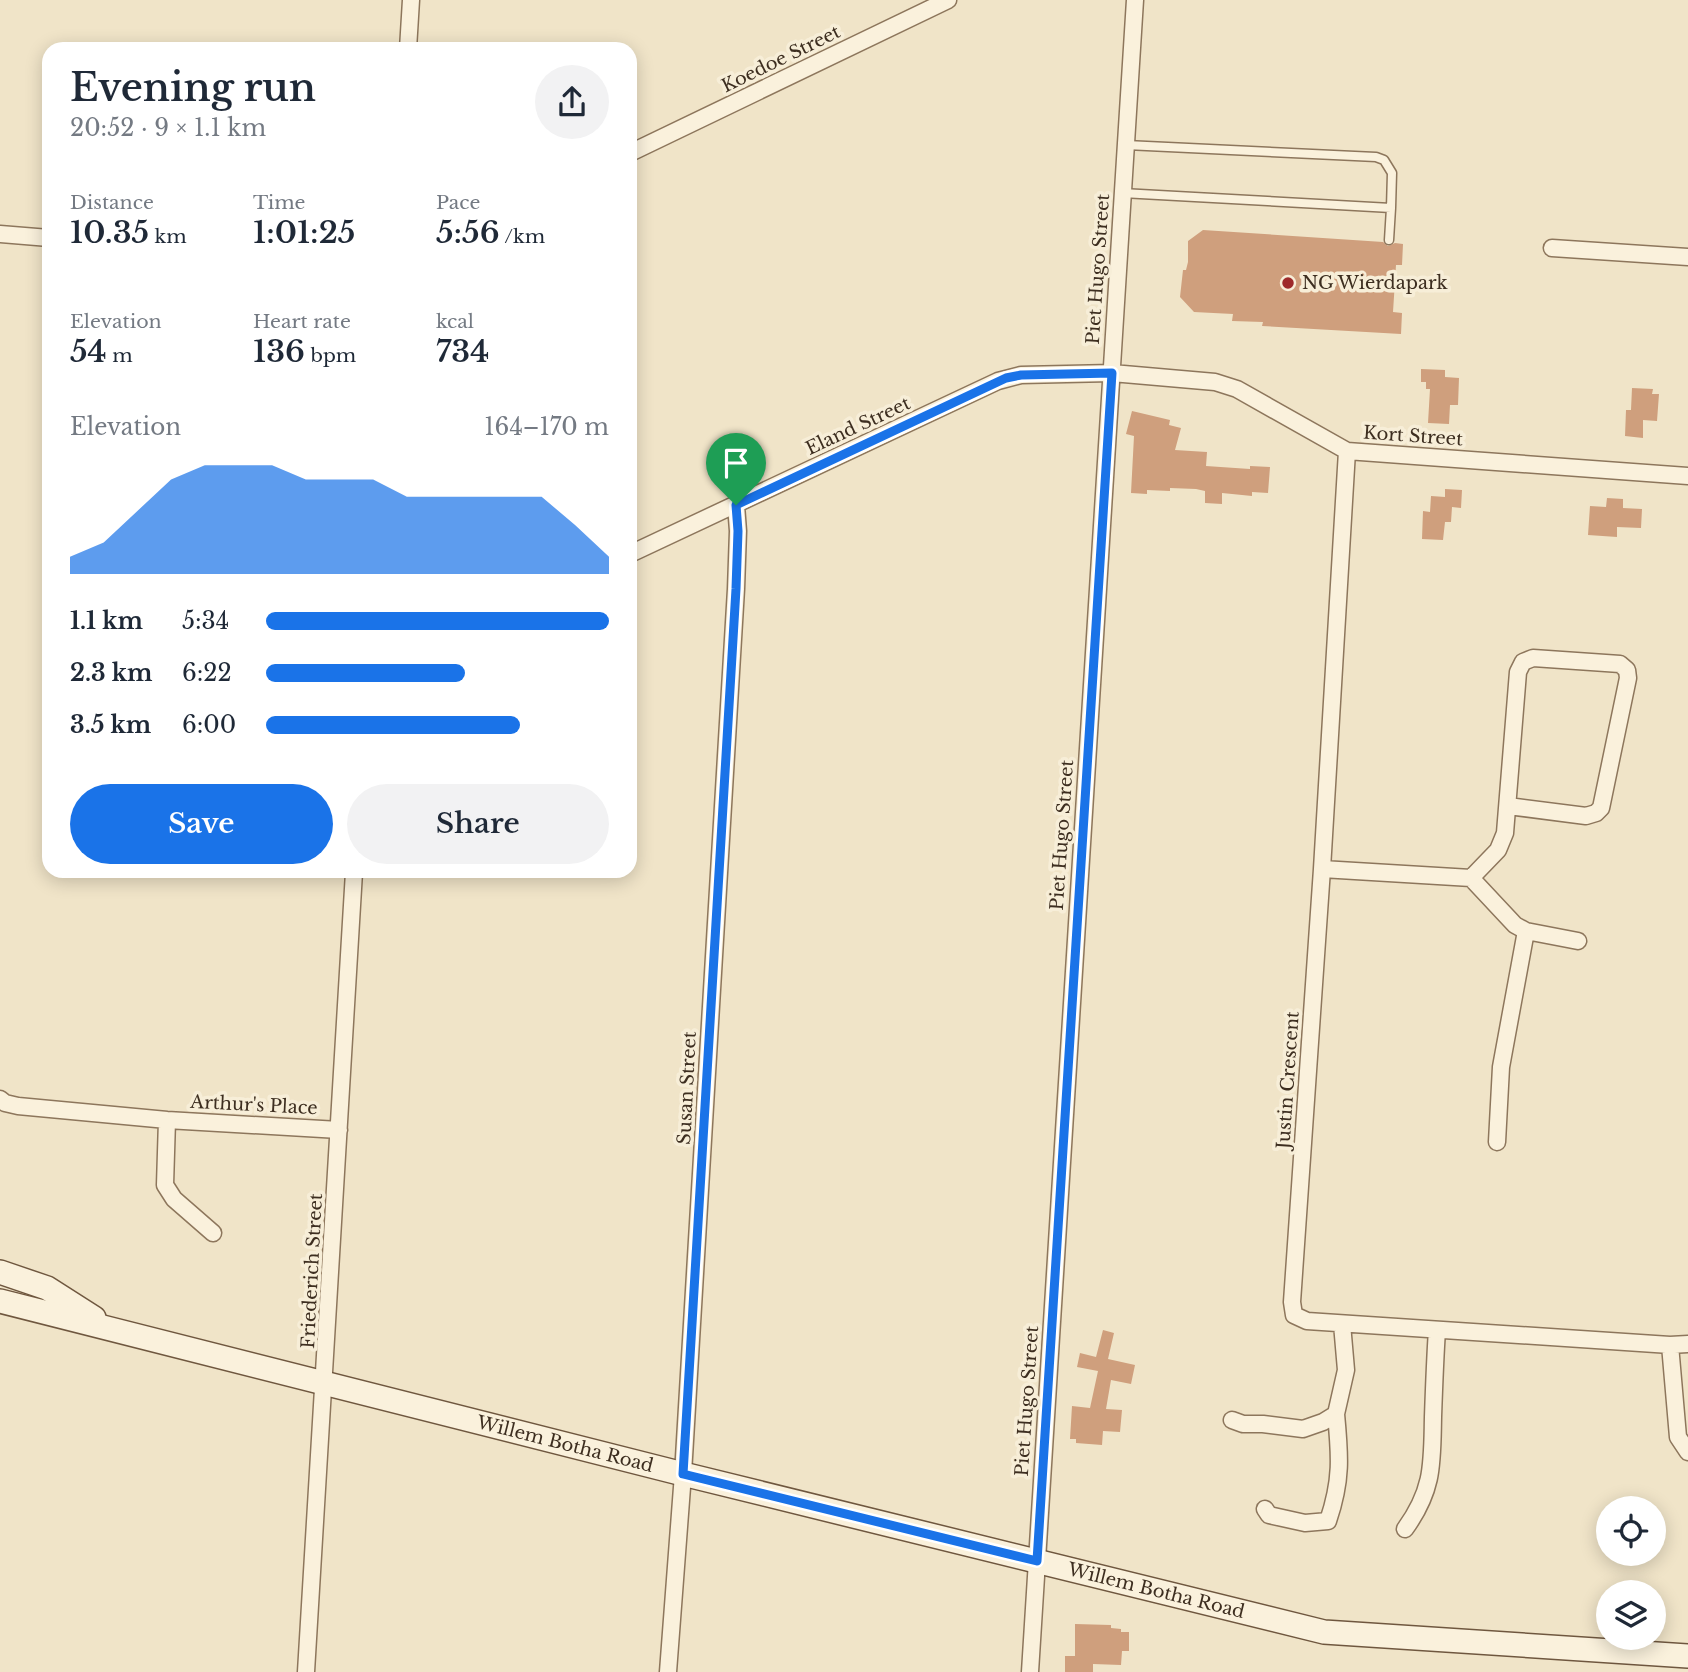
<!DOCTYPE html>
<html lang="en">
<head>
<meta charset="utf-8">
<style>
  :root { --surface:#fff; --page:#f2f2f3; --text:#1f2937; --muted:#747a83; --accent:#1a73e8 }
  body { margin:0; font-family:"Libre Baskerville",serif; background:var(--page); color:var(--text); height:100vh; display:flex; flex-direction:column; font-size:26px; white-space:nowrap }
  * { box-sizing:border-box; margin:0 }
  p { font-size:23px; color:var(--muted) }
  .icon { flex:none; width:38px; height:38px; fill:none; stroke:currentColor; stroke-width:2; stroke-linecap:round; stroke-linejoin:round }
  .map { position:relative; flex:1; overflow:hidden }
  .side { position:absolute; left:42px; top:42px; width:595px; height:836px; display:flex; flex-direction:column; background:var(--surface); border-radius:21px; box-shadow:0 4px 18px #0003 }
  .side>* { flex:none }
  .fabs { position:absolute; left:1596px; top:1496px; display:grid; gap:14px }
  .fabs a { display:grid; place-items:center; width:70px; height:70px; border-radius:50%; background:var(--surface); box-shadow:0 4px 18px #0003; font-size:35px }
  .pin { position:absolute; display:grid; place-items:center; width:60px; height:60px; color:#fff; margin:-72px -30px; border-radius:50% 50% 50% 0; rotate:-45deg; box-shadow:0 0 7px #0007 }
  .pin .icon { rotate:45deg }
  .round { display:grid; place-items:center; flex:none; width:74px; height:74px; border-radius:37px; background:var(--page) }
  .summary { display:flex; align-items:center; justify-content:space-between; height:119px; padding:0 28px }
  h1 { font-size:38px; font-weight:600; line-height:52px }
  .figures { display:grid; grid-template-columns:repeat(3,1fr); gap:10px; height:119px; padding:7px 28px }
  .figures div { display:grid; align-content:center }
  .figures b { font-size:30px; font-weight:600 }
  .figures small { font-size:19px; font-weight:400 }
  .figures p { font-size:19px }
  .chart { height:196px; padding:14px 28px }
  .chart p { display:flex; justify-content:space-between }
  .chart svg { width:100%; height:126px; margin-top:7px; fill:var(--accent); opacity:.7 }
  .primary-button { display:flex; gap:14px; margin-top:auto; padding:14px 28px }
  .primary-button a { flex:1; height:80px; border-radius:42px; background:var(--accent); color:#fff; font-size:28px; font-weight:600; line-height:80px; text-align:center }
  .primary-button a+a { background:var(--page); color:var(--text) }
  ul { padding:0 28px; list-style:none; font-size:23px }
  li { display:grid; grid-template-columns:112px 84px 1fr; align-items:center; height:52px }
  li i { height:18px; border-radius:9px; background:var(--accent) }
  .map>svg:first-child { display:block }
</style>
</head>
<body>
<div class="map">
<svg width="1688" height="1672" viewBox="0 0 1688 1672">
  <rect width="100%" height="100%" fill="#f0e4c8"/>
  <path fill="#cf9f7d" d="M1203,230l180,12 5,4 7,-3 8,1 -1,21h-6l-3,47 9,1 -1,21 -139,-8 1,-4 -31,-1 1,-7 -39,-2 -14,-15 3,-27h3l2,-8v-21z
    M1421,369l24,1v7l14,1 -1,27h-8l-1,19 -21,-1 2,-34h-4v-7h-5z
    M1632,388l21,1 -1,5h7l-2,27 -14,-1v18l-18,-2 1,-26h5z
    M1132,411l38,9 -1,5 12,3 -6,22 32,2 -1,14 44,3v-3l20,1 -2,26 -16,-1v4l-30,-3v11l-17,-1v-12l-9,-2 -26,-1v3l-23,-1v4l-16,-1 3,-57 -8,-2z
    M1445,489l17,1 -1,18 -9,-1 -1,15h-6l-2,18 -21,-1 1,-28 7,1 1,-16 14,1z
    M1607,498l16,1v9l19,1 -1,19 -24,-1v10l-29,-2 2,-29 16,1z
    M1103,1330l11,3 -6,26 27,6 -4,19 -20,-4 -5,29 16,1 -2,22 -17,-1 -1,14 -26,-2v-4h-6l2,-33 18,2 8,-37 -21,-4 3,-14 16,4z
    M1075,1624l36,1v3l10,1v3h8v19h-7l-1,14 -28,-1v8h-28v-16h10z"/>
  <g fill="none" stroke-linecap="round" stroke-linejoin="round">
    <defs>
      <path id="lane" d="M1122,193l269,15 1,-35 -8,-13 -8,-3 -250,-12
        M1389,240l2,-32"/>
      <path id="street" d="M408,49l3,-49
        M630,153l318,-153
        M0,234l49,4
        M1552,248l136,9
        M1347,451l-25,418 -30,433 2,13 13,6 363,24 18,-1
        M630,554l368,-173 23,-6 91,-2 103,9 22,7 110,62 341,25
        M1322,869l149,9
        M1471,878l27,-28 7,-17 13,-161 5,-10 10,-4 87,6 7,6 1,8 -27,130 -5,5 -10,3 -78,-10
        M1471,878l44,47 11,6 52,10
        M0,1099l5,4 13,3 149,14 172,10
        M167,1120l-2,65 9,14 39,34
        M1497,1142l4,-75 25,-136
        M1670,1345l8,92 10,15
        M1232,1420l11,4h20l40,5 20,-7 13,-8 10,-44 -4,-46
        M1265,1509l4,6 36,8 23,-2c14,-41 12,-65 8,-107
        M1405,1529c29,-40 27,-66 28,-112 1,-29 2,-58 4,-87
        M306,1672l48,-800
        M668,1672l15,-198 53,-885 2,-58 -2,-26
        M1030,1672l105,-1672"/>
      <g id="secondary">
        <path d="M0,1272l47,16 47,30"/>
        <path id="s1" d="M0,1301l683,173 641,158 364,24"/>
      </g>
    </defs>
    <use href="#lane" stroke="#8d765c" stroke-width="11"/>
    <use href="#street" stroke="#8d765c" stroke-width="19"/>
    <use href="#secondary" stroke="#6f573f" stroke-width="26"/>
    <use href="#lane" stroke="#faf1dc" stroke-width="8"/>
    <use href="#street" stroke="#faf1dc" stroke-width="16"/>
    <use href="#secondary" stroke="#faf1dc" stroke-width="23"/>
  </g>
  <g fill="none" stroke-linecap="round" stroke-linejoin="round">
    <defs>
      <path id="route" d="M1112,373l-75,1188 -354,-87 53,-885 2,-58 -2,-26 270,-127 15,-3z"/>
    </defs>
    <use href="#route" stroke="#fff" stroke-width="14"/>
    <use href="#route" stroke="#1a73e8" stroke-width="9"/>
  </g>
  <circle fill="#9e2a2b" stroke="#f7eed8" stroke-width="2.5" cx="1288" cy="283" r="7"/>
  <g text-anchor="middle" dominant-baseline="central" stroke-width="7" stroke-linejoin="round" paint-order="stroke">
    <g font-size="18" fill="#3d2e20" stroke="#f7eed8">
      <text transform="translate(781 59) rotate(-26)">Koedoe Street</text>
      <text transform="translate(1098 269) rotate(-86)">Piet Hugo Street</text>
      <text transform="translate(858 426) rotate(-25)">Eland Street</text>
      <text transform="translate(1413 436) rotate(4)">Kort Street</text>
      <text transform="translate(1062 835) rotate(-86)">Piet Hugo Street</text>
      <text transform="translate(1288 1080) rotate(-86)">Justin Crescent</text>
      <text transform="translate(687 1088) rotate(-87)">Susan Street</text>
      <text transform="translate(254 1105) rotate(3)">Arthur's Place</text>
      <text transform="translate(312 1271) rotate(-87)">Friederich Street</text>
      <text transform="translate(1027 1401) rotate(-86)">Piet Hugo Street</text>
      <text stroke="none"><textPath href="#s1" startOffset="583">Willem Botha Road</textPath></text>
      <text stroke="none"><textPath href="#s1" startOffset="1192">Willem Botha Road</textPath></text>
    </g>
    <g font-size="18" fill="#3d2e20" stroke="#f7eed8" text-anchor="start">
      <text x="1302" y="283">NG Wierdapark</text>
    </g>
  </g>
</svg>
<div class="fabs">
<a><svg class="icon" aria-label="locate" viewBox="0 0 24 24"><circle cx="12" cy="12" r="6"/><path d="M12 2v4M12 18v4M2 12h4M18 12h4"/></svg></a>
<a><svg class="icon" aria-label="layers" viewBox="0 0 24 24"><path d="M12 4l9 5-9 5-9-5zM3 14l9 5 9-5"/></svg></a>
</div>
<div class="pin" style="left:736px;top:505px;background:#1e9e55"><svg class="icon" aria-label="arrive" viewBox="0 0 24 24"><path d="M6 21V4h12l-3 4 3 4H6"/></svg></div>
<section class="side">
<div class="summary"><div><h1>Evening run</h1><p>20:52 · 9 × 1.1 km</p></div><a class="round"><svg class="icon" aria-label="share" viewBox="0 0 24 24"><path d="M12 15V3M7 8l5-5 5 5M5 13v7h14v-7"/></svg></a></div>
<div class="figures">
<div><p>Distance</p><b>10.35<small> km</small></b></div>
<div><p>Time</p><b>1:01:25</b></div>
<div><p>Pace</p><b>5:56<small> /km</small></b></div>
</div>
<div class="figures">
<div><p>Elevation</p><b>54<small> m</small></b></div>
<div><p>Heart rate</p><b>136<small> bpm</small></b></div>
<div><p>kcal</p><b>734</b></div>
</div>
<div class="chart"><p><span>Elevation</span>164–170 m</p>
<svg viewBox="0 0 160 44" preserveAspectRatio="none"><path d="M0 44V38L10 33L20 22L30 11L40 6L50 6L60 6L70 11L80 11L90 11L100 17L110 17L120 17L130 17L140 17L150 27L160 38V44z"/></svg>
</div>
<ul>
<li><b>1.1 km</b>5:34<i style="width:100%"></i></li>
<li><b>2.3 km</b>6:22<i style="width:58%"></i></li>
<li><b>3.5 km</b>6:00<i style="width:74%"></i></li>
</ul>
<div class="primary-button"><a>Save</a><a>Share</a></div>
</section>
</div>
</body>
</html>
